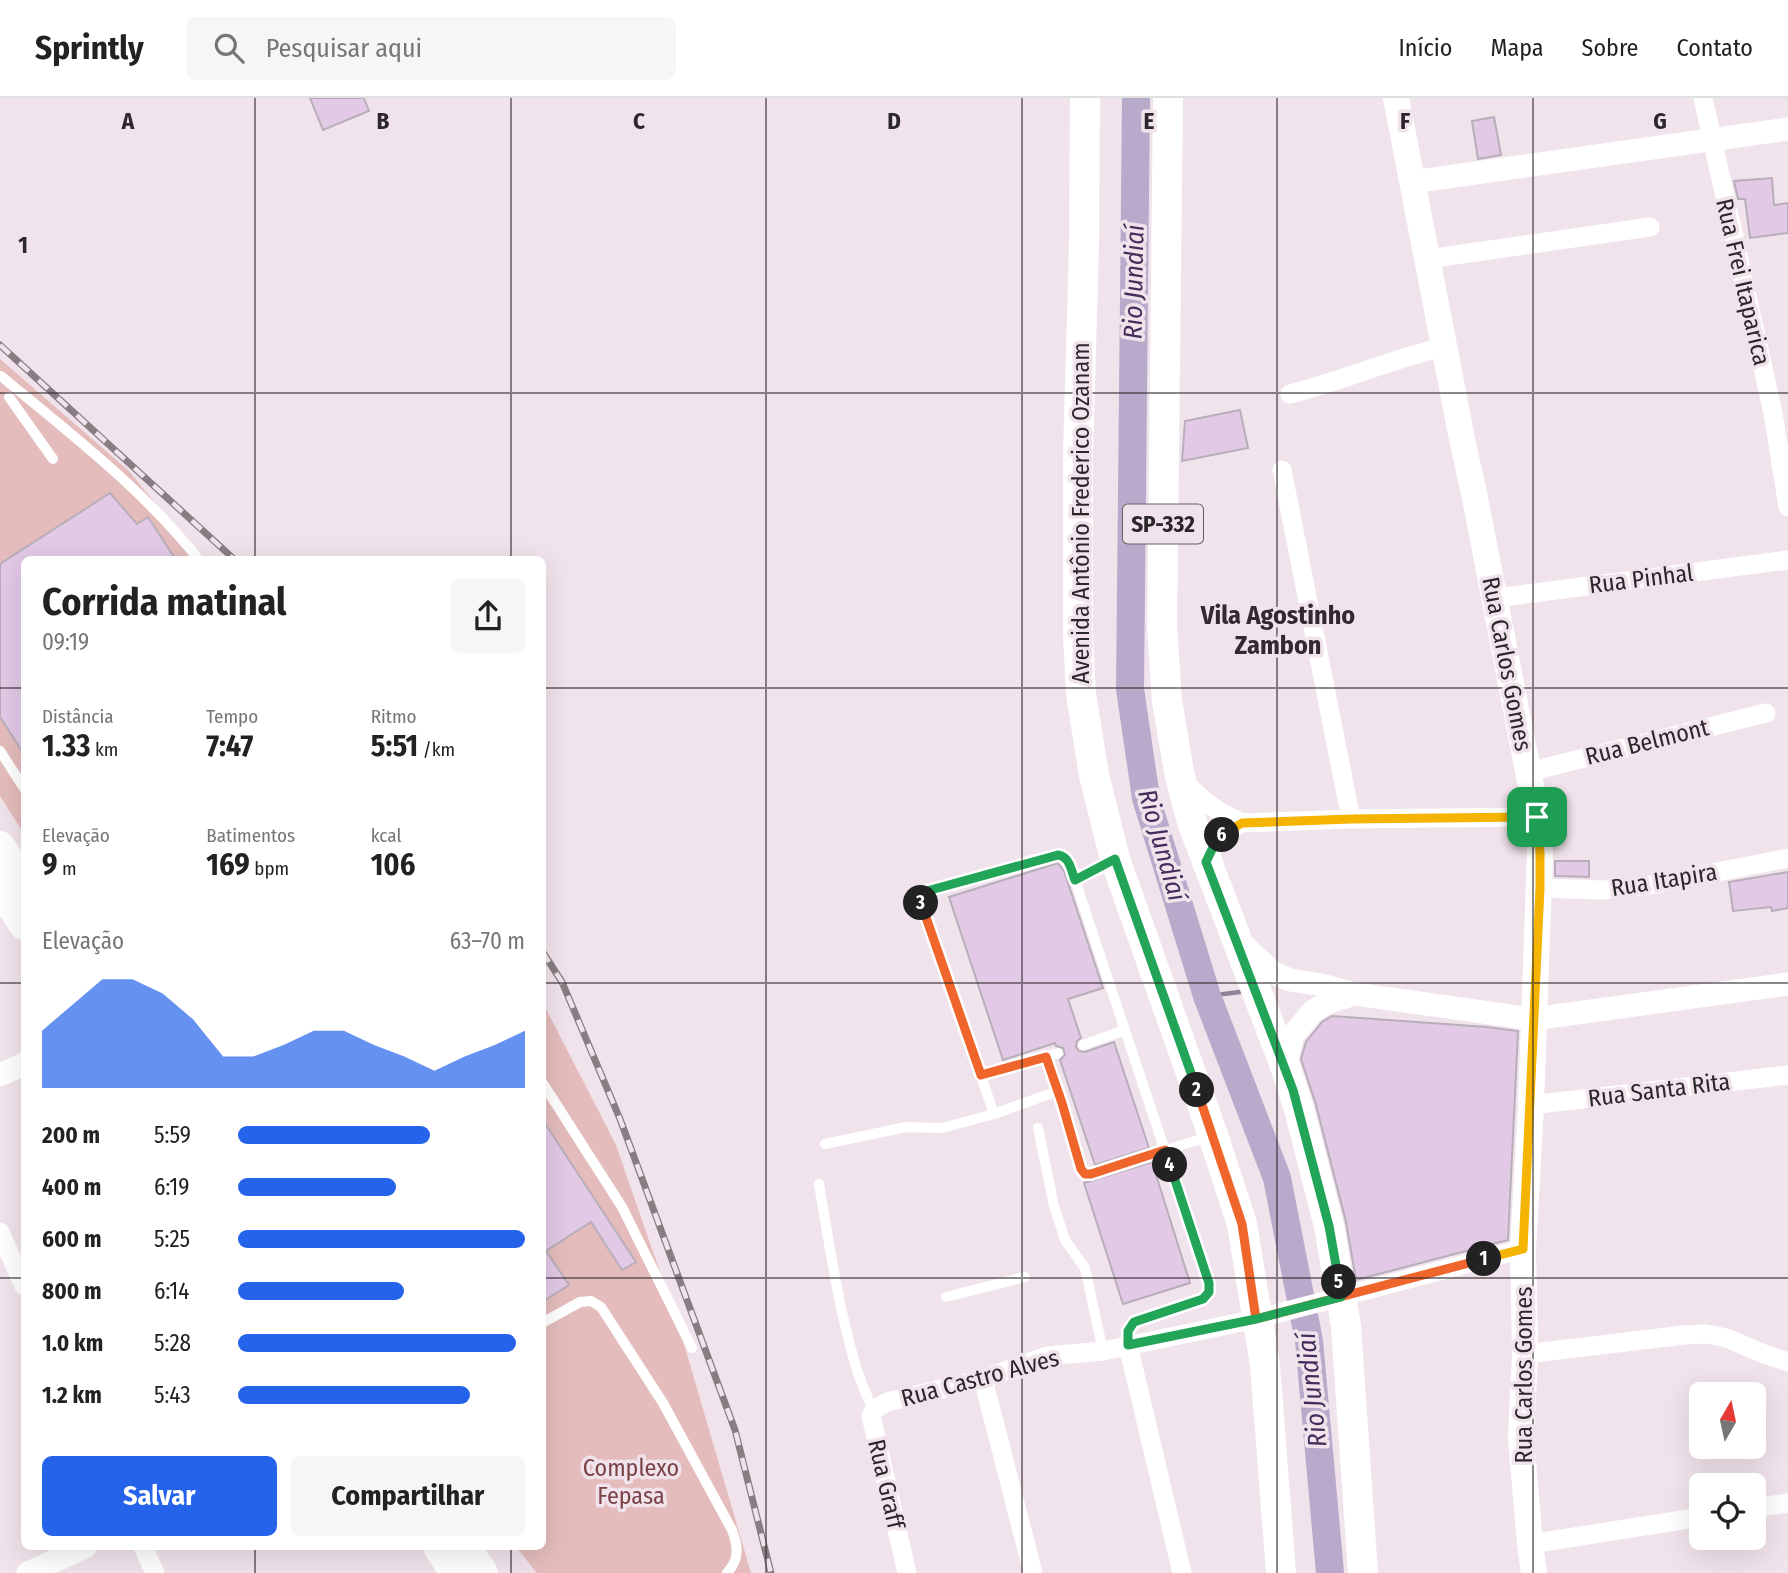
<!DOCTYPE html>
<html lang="pt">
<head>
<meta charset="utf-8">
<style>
  :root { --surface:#fff; --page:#f6f6f6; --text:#222; --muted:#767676; --line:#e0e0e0; --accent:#2563eb }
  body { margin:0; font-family:"Fira Sans Condensed",sans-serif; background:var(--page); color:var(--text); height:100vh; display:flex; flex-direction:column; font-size:26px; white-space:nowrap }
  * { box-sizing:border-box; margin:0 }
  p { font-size:23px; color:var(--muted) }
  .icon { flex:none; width:38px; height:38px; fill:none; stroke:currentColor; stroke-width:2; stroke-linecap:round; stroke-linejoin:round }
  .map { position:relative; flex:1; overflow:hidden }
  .drawer { position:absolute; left:21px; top:458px; width:525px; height:994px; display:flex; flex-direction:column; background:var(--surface); border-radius:10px; box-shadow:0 7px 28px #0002 }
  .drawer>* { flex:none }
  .needle { width:46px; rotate:9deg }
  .fabs { position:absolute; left:1689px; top:1284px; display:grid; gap:14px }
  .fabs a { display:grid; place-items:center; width:77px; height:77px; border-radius:10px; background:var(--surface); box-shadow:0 7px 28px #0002; font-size:35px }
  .pin { position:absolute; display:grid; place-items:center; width:60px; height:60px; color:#fff; margin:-30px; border-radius:14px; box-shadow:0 4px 10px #0006 }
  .km { position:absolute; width:35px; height:35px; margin:-18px; border-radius:50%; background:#222; color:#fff; font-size:19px; line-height:35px; text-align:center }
  .round { display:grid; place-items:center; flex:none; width:74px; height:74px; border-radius:10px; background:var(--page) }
  .headline { display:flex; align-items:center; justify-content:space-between; height:119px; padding:0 21px }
  h1 { font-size:38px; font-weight:700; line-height:52px }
  .stats { display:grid; grid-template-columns:repeat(3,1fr); gap:10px; height:119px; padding:7px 21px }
  .stats div { display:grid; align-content:center }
  .stats b { font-size:30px; font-weight:700 }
  .stats small { font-size:19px; font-weight:400 }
  .stats p { font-size:19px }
  .chart { height:196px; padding:14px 21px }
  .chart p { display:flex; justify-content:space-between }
  .chart svg { width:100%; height:126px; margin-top:7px; fill:var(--accent); opacity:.7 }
  .action { display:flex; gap:14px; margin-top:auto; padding:14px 21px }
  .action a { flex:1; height:80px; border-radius:10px; background:var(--accent); color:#fff; font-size:28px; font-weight:700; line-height:80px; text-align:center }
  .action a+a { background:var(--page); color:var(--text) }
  ul { padding:0 21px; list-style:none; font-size:23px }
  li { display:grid; grid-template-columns:112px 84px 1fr; align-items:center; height:52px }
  li i { height:18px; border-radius:9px; background:var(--accent) }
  header { display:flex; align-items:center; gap:42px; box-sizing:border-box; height:98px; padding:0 35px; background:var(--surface); border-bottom:2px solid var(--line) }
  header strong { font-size:33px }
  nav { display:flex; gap:38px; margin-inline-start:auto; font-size:24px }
  .search { width:490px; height:63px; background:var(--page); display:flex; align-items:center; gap:18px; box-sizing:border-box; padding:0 24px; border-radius:10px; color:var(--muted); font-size:26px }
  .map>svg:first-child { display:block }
</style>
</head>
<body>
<header>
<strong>Sprintly</strong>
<div class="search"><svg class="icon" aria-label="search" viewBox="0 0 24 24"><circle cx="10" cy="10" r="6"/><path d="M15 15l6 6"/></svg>Pesquisar aqui</div>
<nav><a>Início</a><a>Mapa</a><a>Sobre</a><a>Contato</a></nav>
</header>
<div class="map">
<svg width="1788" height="1475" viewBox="0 0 1788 1475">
  <rect width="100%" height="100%" fill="#f1e3eb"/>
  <path fill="#e4bcbc" d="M0,261l129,112 72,89h-177v274l-24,-38z
    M543,905l73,142 63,182 72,246h-214l-21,-26h26z"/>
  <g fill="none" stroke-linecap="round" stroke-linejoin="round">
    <path stroke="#8e839b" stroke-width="4.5" d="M1207,898l33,-4"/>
    <path stroke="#b8aacb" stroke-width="28" d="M1136,0l-6,591 16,109 61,198 70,182 32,163 21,232"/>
  </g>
  <path fill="#e2c9e6" stroke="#b8aeb9" stroke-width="2" d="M310,0h54l5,13 -46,19z
    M1494,19l7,38 -23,4 -6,-38z
    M1772,80l2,27 14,-2v30l-38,5 -5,-39h-7l-4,-18z
    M1240,312l8,38 -66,13 3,-40z
    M110,395l27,31 11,-7 28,43h-152v194l-24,-37v-153z
    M1555,763h34v16l-34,-1z
    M1058,765l6,8 39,117 -35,11 13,39 -4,3 -1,6 3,4 6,1 29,-10 35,106 -54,17 -35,-105 5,-5 -2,-7 -7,-2 -1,-3 -52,17 -54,-163z
    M1788,774v36l-16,3 -1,-4 -38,4 -4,-29z
    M1332,918l155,11 31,4 -10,209 -152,40 -10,-58 -30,-117 -15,-46 5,-17 16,-20z
    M542,1021l94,143 -14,8 -31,-48 -45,29 23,34 -27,17z
    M1152,1064l38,121 -67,21 -39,-121z"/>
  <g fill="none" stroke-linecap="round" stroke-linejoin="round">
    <path stroke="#fff" stroke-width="10" d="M1,278c70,58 142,113 198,184
      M9,299l44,62
      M0,653l24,37
      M1075,782l37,-19
      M1083,947l42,-15
      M1058,955l-12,4 12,34
      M981,977l65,-18
      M542,984l80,125 70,141
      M994,1016l-73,-211 1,-7 5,-5 131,-36c12,2 13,15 17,25l134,403v9l-6,7 -69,23 -6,9v14
      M1038,1030l16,78 11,34 20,28 18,83
      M825,1046l81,-17 36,1 52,-14 64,-23 23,78 4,5h6l119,-38
      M819,1086c7,43 14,86 23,128 8,34 15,67 32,98
      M946,1199l79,-20
      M542,1225l38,-21 11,-1 10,6 62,96 69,127c6,16 8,29 -5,43"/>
    <path stroke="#fff" stroke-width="19" d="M1703,0l70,315 15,94
      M1427,161l223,-32
      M1290,296c52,-13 101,-35 154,-47
      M1282,372l69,349
      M1495,500l293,-38
      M1528,674l238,-59
      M1184,684c21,20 31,29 58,41
      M1206,764l9,-19 11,-11 16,-9 109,-4 186,-2
      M1540,790l64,2 47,-5 137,-27
      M1531,1007l257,-30
      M0,1134l24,54
      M1128,1247l54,228
      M1525,1256l159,-19 22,-1 21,4 32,14 29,10
      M983,1281l50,194
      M1754,1410l34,-5
      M1530,1446l171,-27
      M143,1449l12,26
      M907,1475l-36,-157 3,-6 13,-8 96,-23 64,-23 56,-5 153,-32 267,-70"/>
    <path stroke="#fff" stroke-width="23" d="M1412,84l376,-53
      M1239,843l33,31 18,8 32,5 33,9 178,25 255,-35
      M1285,968l8,-31 20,-24 16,-9 26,-8
      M0,977l24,-11
      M28,1475l57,-26"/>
    <path stroke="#fff" stroke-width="26" d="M1396,0l67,346 11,49 63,324 3,36 -9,252 -8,144 2,105 -4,84 9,106 4,29"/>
    <path stroke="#fff" stroke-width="30" d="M1085,0l-1,147 -6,209v182l3,58 13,81 21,84 98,276 29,89 23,141 16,208
      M1168,0l-6,528 5,75 13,76 12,45 93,244 14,43 30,117 17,100 17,247
      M0,748l24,37
      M0,790l24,37
      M438,1449l17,26
      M466,1449l17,26"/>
    <defs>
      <path id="rail" d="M0,247l235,215
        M542,853l20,31 58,137 115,311 36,143"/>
    </defs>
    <use href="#rail" stroke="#877e83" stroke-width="7"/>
    <use href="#rail" stroke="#f1e3eb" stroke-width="4.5" stroke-dasharray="13" stroke-linecap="butt"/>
  </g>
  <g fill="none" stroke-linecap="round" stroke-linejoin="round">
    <defs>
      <path id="split-1" d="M1484,1161l39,-10 17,-361v-35l-3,-36"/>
      <path id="split-2" d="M1197,992l45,134 14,95 228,-60"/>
      <path id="split-3" d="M921,805l1,-7 5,-5 131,-36c12,2 13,15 17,25l40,-21 82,231"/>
      <path id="split-4" d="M921,805l60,172 65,-18 16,46 19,66 4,5h6l74,-24 5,15"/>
      <path id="split-5" d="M1170,1067l39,118v9l-6,7 -69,23 -6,9v14l128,-26 85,-22 -2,-15"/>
      <path id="split-6" d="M1222,737l-7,8 -9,19 87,228 36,136 10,56"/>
      <path id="split-7" d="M1222,737l20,-12 109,-4 186,-2"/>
    </defs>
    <use href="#split-1" stroke="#fff" stroke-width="14"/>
    <use href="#split-2" stroke="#fff" stroke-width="14"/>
    <use href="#split-3" stroke="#fff" stroke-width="14"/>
    <use href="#split-4" stroke="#fff" stroke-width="14"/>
    <use href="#split-5" stroke="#fff" stroke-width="14"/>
    <use href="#split-6" stroke="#fff" stroke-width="14"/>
    <use href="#split-7" stroke="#fff" stroke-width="14"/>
    <use href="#split-1" stroke="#f5b400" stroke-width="9"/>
    <use href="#split-2" stroke="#f0652b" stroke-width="9"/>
    <use href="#split-3" stroke="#22a559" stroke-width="9"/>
    <use href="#split-4" stroke="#f0652b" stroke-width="9"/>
    <use href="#split-5" stroke="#22a559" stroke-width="9"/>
    <use href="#split-6" stroke="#22a559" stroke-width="9"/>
    <use href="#split-7" stroke="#f5b400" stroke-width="9"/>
  </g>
  <path fill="none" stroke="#2c272a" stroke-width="2" stroke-opacity="0.55" d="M255,0v462M511,0v462M766,0v1475M1022,0v1475M1277,0v1475M1533,0v1475M0,295h1788M0,590h24M542,590h1246M0,885h24M542,885h1246M0,1180h24M542,1180h1246M255,1449v26M511,1449v26"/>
  <g text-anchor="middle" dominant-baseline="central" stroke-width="7" stroke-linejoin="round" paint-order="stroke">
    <rect fill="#f1e3eb" stroke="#675f64" stroke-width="2" x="1123" y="406.5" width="80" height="39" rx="5"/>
    <g font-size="23" font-weight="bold" fill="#2c272a">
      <text x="1163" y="426">SP-332</text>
    </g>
    <g font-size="24" fill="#2c272a" stroke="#f1e3eb">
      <text transform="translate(1743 184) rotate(77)">Rua Frei Itaparica</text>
      <text transform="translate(1081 415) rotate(-90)">Avenida Antônio Frederico Ozanam</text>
      <text transform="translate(1641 481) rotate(-7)">Rua Pinhal</text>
      <text transform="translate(1507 566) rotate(79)">Rua Carlos Gomes</text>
      <text transform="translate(1647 644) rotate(-14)">Rua Belmont</text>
      <text transform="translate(1664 782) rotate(-9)">Rua Itapira</text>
      <text transform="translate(1659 992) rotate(-7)">Rua Santa Rita</text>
      <text transform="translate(1524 1277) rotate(-90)">Rua Carlos Gomes</text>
      <text transform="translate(980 1280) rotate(-15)">Rua Castro Alves</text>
      <text transform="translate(886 1386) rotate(77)">Rua Graff</text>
    </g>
    <g font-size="24" fill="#7b4346" stroke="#f1e3eb">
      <text x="631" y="1370">Complexo<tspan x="631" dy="28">Fepasa</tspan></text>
    </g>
    <g font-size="26" font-style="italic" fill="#432e5b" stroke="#f1e3eb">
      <text transform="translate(1134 184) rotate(-89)">Rio Jundiaí</text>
      <text transform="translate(1162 747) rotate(74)">Rio Jundiaí</text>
      <text transform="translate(1312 1292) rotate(-96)">Rio Jundiaí</text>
    </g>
    <g font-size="26" font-weight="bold" fill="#33292f" stroke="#f1e3eb">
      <text x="1278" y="517">Vila Agostinho<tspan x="1278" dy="30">Zambon</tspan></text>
    </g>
  </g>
  <g font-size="23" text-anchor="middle" font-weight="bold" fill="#2c272a" stroke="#f1e3eb" stroke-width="7" stroke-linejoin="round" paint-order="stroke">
    <text x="128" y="31">A</text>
    <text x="383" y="31">B</text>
    <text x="639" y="31">C</text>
    <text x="894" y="31">D</text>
    <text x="1149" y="31">E</text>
    <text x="1405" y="31">F</text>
    <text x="1660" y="31">G</text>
    <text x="23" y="155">1</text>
  </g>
</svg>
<div class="fabs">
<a><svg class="needle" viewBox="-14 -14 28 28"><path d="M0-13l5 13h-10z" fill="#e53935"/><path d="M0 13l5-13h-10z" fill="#767676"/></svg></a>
<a><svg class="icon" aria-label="locate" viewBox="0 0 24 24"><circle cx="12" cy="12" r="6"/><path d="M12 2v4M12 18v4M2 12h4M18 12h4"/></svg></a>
</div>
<div class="pin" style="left:1537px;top:719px;background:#1e9e55"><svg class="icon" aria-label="arrive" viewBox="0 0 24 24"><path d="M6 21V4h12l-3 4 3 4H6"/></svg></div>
<b class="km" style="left:1484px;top:1161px">1</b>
<b class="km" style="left:1197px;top:992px">2</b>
<b class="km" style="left:921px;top:805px">3</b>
<b class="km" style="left:1170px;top:1067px">4</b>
<b class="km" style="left:1339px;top:1184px">5</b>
<b class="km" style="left:1222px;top:737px">6</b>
<section class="drawer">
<div class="headline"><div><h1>Corrida matinal</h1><p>09:19</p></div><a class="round"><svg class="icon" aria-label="share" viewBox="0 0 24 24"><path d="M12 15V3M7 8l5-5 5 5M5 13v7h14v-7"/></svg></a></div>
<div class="stats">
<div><p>Distância</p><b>1.33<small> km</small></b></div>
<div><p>Tempo</p><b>7:47</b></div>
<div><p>Ritmo</p><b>5:51<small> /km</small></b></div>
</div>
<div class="stats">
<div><p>Elevação</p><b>9<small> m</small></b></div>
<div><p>Batimentos</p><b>169<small> bpm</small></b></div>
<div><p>kcal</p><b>106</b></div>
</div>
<div class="chart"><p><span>Elevação</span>63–70 m</p>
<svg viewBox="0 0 160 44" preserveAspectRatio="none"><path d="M0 44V24L10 15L20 6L30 6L40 11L50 20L60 33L70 33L80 29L90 24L100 24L110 29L120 33L130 38L140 33L150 29L160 24V44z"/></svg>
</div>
<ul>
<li><b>200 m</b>5:59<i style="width:67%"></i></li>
<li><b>400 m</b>6:19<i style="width:55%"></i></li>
<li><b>600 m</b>5:25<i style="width:100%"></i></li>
<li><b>800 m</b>6:14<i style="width:58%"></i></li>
<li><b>1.0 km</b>5:28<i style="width:97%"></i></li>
<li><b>1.2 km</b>5:43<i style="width:81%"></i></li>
</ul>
<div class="action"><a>Salvar</a><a>Compartilhar</a></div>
</section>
</div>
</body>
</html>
